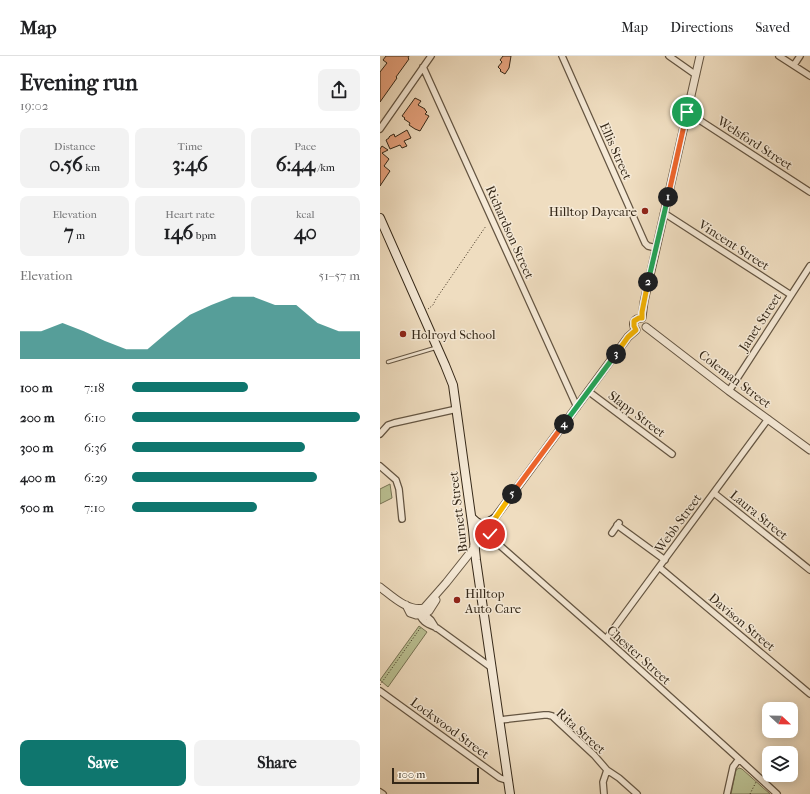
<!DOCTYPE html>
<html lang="en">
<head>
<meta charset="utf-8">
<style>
  :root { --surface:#fff; --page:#f2f2f2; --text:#202124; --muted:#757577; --line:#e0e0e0; --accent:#0f766e }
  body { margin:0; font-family:"IM FELL French Canon",serif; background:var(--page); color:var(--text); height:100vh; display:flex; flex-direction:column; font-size:15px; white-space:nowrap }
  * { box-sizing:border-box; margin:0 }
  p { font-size:13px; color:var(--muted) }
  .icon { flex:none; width:22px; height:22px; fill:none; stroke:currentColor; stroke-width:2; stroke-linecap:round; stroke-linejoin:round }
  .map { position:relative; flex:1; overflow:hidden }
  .details { display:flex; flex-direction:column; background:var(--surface); width:380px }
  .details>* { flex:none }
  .needle { width:26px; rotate:112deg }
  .controls { position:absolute; left:382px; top:646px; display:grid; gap:8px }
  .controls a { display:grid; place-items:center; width:36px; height:36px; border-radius:8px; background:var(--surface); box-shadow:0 2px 10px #0003; font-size:20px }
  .scale { position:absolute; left:12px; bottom:10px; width:87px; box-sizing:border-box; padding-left:4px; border:2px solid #352818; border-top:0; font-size:11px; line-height:14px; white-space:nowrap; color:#352818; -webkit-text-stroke:3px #f5e9d6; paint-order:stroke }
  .pin { position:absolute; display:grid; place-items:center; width:34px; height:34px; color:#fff; margin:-17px; border:2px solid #fff; border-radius:50%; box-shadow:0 1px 4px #0007 }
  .km { position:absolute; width:20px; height:20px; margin:-10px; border-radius:50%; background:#222; color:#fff; font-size:11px; line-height:20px; text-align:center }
  .round { display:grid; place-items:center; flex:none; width:42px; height:42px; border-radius:8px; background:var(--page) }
  .headline { display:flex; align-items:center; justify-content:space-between; height:68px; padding:0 20px }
  h1 { font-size:22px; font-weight:700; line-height:30px }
  .figures { display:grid; grid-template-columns:repeat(3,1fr); gap:6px; height:68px; padding:4px 20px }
  .figures div { display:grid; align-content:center; border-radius:8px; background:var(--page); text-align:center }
  .figures b { font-size:20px; font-weight:700 }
  .figures small { font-size:11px; font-weight:400 }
  .figures p { font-size:11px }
  .chart { height:112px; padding:8px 20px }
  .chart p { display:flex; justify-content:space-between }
  .chart svg { width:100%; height:72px; margin-top:4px; fill:var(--accent); opacity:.7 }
  .button { display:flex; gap:8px; margin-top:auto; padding:8px 20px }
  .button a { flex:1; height:46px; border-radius:8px; background:var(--accent); color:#fff; font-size:16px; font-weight:700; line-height:46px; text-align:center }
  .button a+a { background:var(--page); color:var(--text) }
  ul { padding:0 20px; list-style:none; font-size:13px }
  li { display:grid; grid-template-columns:64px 48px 1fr; align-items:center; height:30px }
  li i { height:10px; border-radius:5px; background:var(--accent) }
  header { display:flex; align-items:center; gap:24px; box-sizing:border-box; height:56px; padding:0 20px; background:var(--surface); border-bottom:1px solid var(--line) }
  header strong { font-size:19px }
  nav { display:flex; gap:22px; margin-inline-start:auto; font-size:14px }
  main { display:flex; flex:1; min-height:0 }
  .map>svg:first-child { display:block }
</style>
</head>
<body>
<header>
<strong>Map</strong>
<nav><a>Map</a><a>Directions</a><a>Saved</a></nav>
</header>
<main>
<section class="details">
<div class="headline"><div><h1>Evening run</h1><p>19:02</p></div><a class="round"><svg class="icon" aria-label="share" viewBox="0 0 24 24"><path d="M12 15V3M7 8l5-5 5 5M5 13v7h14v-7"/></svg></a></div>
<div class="figures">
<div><p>Distance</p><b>0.56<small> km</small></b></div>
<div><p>Time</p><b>3:46</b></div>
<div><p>Pace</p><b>6:44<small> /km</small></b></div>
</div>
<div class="figures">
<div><p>Elevation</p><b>7<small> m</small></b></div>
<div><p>Heart rate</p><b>146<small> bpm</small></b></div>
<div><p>kcal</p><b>40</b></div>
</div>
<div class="chart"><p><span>Elevation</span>51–57 m</p>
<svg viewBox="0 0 160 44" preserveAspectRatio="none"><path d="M0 44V27L10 27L20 22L30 27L40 33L50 38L60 38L70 27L80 17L90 11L100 6L110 6L120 11L130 11L140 22L150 27L160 27V44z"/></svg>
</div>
<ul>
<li><b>100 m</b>7:18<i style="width:51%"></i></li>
<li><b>200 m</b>6:10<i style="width:100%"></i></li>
<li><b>300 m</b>6:36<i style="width:76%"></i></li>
<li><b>400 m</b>6:29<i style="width:81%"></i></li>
<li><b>500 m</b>7:10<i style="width:55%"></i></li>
</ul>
<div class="button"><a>Save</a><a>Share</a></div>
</section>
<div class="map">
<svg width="430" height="738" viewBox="0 0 430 738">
  <rect width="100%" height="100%" fill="#efddc0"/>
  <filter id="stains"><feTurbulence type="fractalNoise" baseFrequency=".005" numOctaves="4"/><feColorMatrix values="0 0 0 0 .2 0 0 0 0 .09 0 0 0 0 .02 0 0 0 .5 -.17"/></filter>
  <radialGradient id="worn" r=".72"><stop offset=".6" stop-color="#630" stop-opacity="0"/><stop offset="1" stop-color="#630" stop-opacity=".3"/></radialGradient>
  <path fill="#bac092" stroke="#787455" d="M10,428l2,14 -12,6v-15z
    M39,570l8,6 -39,55 -8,-7z
    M359,712l3,1 28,25h-39l5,-24z"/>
  <path fill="#e6a27d" stroke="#352818" d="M6,0h23l-1,2 1,1 -13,18 1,1 -17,24v-30l7,-9 -4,-3z
    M123,0h8l-2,12 -4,6 -5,-3 1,-1 -3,-3 4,-5 -2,-2z
    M35,42l6,3 -3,4 7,4v1l2,2 -2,2 4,2 -9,15 -5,-2 -6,-4 1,-2 -6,-4 1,-1 -3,-2z
    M27,74l4,8 -7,3 3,5 -5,2 -2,-3 -10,4 -4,-9 3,-2v-1l1,-1 4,-2 1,3z
    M2,90l6,4 -6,3 7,6 -5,7 6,5 -10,15v-37z"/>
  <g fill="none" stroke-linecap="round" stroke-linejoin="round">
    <defs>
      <path id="service" d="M8,306l47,-14"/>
      <path id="minor" d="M182,0l83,187 3,3 8,2
        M289,0l27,19
        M399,0l31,20
        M414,9l6,-9
        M43,11l154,340
        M307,56l123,80
        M0,73l51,-73
        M284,157l127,82
        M208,335l84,63
        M349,335l81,-125
        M0,378l8,-9 6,-2 63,-14
        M0,410l16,14 3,9 3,30
        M334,437l96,77
        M237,469l48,35
        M107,476l3,2 7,9 109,96 133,120 38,35
        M232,477l7,-10
        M279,511l151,127
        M39,556c2,10 9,12 18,16l55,40
        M42,556l9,8 5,8
        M226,583l162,-220
        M0,635l120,87 9,3
        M120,664l44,-5h4l4,1 42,39 13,15 12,8 18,16
        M0,736l3,2
        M224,738l-1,-12 4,-12
        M347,738l6,-27 6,-8"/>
      <path id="tertiary" d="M262,262l2,-16 56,-246
        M266,271l83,64 81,59
        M256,274c-5,-6 -2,-12 6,-12
        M94,490l7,-11 13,-16 134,-182 8,-7
        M0,531c12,9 28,25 44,21l22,-25 31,-39
        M26,549l4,8 6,2 9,-1 4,-3 7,-11"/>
      <path id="secondary" d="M0,162l65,147 8,20 20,145 3,30 34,234
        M92,462c9,9 11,7 22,1"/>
    </defs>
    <use href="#service" stroke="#645542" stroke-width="4.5"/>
    <use href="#minor" stroke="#645542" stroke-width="8"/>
    <use href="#tertiary" stroke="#645542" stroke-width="9"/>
    <use href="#secondary" stroke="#352818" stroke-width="10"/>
    <path stroke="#352818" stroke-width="1" stroke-dasharray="1 2" stroke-linecap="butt" d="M48,253l5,-4 3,-6 50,-73
      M0,629l41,-58
      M370,738l6,-12"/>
    <use href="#service" stroke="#f5e9d6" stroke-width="2.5"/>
    <use href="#minor" stroke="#f5e9d6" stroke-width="5.5"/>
    <use href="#tertiary" stroke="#f5e9d6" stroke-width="7"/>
    <use href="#secondary" stroke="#f5e9d6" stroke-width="8"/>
  </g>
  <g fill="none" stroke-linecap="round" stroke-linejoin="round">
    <defs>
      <path id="split-1" d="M288,141l19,-85"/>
      <path id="split-2" d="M268,226l20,-85"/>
      <path id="split-3" d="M236,298l12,-17 8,-7 -2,-4v-5l5,-3h3v-6l6,-30"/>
      <path id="split-4" d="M184,368l52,-70"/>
      <path id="split-5" d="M132,438l52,-70"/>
      <path id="split-6" d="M110,478l-3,-2 4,-6 3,-6 18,-26"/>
    </defs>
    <use href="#split-1" stroke="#fff" stroke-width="8"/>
    <use href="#split-2" stroke="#fff" stroke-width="8"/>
    <use href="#split-3" stroke="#fff" stroke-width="8"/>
    <use href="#split-4" stroke="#fff" stroke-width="8"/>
    <use href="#split-5" stroke="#fff" stroke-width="8"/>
    <use href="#split-6" stroke="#fff" stroke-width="8"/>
    <use href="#split-1" stroke="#f0652b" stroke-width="5"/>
    <use href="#split-2" stroke="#22a559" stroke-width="5"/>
    <use href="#split-3" stroke="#f5b400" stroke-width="5"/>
    <use href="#split-4" stroke="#22a559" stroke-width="5"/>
    <use href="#split-5" stroke="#f0652b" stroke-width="5"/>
    <use href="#split-6" stroke="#f5b400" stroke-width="5"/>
  </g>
  <g fill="#8f2418" stroke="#f5e9d6" stroke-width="1.5">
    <circle cx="265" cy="155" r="4"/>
    <circle cx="23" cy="278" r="4"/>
    <circle cx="77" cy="544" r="4"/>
  </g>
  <g text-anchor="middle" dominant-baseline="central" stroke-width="3" stroke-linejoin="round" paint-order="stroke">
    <g font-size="13" fill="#352818" stroke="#f5e9d6">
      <text transform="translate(375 87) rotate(33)">Welsford Street</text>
      <text transform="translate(236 95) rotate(66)">Ellis Street</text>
      <text transform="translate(130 176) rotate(66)">Richardson Street</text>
      <text transform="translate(354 189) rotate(33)">Vincent Street</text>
      <text transform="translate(380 266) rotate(-57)">Janet Street</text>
      <text transform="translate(355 323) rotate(37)">Coleman Street</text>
      <text transform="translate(257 358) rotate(37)">Slapp Street</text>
      <text transform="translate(78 456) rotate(-97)">Burnett Street</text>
      <text transform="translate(379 459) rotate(39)">Laura Street</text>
      <text transform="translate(298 467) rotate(-54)">Webb Street</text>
      <text transform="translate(362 566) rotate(40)">Davison Street</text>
      <text transform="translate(259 599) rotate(42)">Chester Street</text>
      <text transform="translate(70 672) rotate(36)">Lockwood Street</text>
      <text transform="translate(201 675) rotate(42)">Rita Street</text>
    </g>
    <g font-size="13" fill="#352818" stroke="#f5e9d6" text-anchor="start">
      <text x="257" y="155" text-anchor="end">Hilltop Daycare</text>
      <text x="31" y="278">Holroyd School</text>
      <text x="85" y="537">Hilltop<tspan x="85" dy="15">Auto Care</tspan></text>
    </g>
  </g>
  <rect width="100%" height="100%" filter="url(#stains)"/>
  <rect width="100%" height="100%" fill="url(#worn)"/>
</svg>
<div class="controls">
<a><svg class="needle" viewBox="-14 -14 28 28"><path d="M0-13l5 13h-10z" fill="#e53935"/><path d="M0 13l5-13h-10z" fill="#757577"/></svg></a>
<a><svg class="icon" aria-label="layers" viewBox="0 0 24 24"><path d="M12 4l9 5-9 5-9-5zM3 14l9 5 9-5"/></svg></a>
</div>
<div class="scale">100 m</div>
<div class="pin" style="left:307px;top:56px;background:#1e9e55"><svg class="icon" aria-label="arrive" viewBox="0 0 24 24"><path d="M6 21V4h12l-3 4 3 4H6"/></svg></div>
<div class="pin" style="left:110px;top:478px;background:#d93025"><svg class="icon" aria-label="check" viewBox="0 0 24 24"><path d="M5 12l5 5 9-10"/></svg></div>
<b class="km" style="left:288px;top:141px">1</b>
<b class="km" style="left:268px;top:226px">2</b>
<b class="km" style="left:236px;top:298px">3</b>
<b class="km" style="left:184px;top:368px">4</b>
<b class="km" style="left:132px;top:438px">5</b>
</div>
</main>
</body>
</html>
